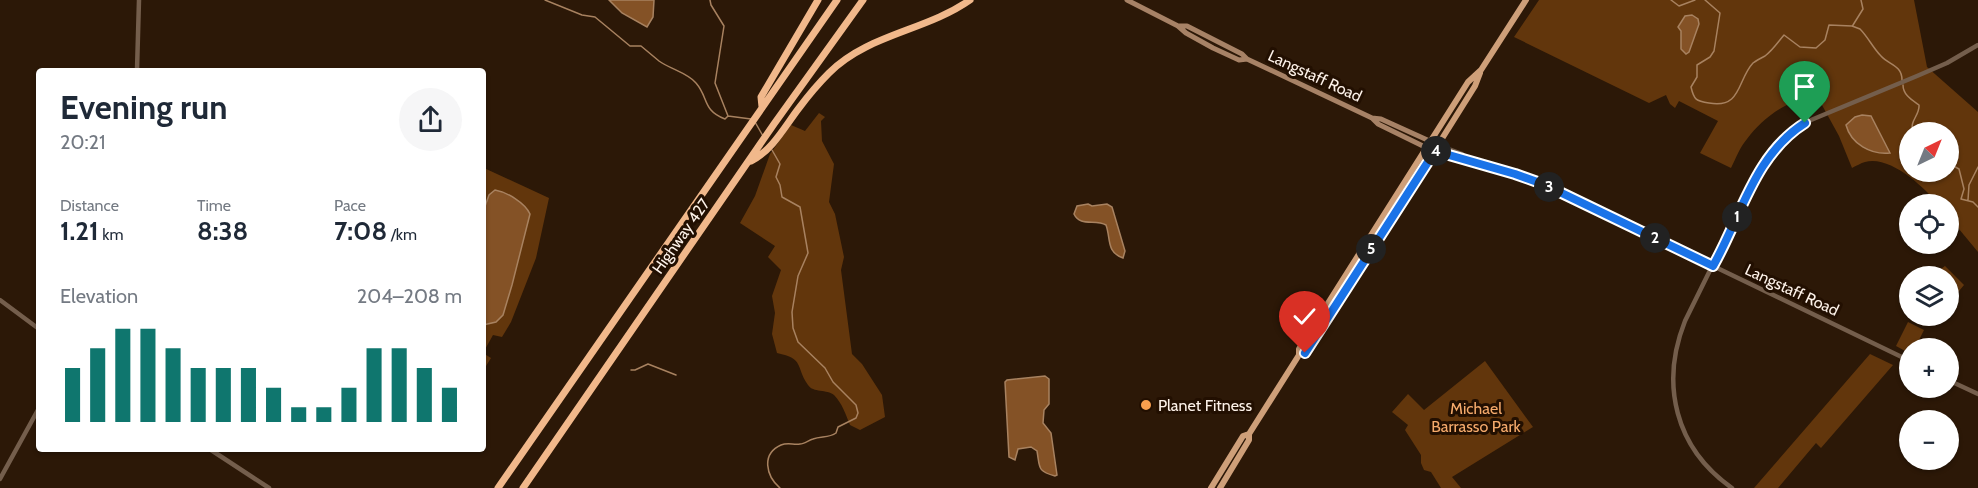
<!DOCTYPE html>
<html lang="en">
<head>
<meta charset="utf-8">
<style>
  :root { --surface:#fff; --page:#f6f6f7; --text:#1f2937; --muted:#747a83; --accent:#0f766e }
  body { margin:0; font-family:Cabin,sans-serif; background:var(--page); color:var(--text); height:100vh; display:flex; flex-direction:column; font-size:22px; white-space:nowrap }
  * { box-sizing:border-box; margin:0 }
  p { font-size:20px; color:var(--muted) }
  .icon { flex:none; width:33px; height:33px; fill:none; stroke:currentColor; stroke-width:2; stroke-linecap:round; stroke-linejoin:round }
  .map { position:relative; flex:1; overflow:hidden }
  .side { position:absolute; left:36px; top:68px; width:450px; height:384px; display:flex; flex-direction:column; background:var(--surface); border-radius:6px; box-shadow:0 2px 4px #0004 }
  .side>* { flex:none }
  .needle { width:39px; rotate:43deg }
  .fabs { position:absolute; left:1899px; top:122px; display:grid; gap:12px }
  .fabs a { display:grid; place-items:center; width:60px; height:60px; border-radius:50%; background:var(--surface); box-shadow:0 2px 4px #0004; font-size:30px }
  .pin { position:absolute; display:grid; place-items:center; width:51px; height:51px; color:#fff; margin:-62px -26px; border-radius:50% 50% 50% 0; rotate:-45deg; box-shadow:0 0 6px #0007 }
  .pin .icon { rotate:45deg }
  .km { position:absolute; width:30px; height:30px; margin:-15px; border-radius:50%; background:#222; color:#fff; font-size:16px; line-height:30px; text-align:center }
  .round { display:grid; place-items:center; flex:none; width:63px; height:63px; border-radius:32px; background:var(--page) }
  .overview { display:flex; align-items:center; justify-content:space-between; height:102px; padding:0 24px }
  h1 { font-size:33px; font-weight:800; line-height:45px }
  .stats { display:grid; grid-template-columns:repeat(3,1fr); gap:9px; height:102px; padding:6px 24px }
  .stats div { display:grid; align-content:center }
  .stats b { font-size:26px; font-weight:800 }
  .stats small { font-size:16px; font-weight:400 }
  .stats p { font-size:16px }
  .chart { height:168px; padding:12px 24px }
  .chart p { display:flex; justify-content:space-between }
  .chart svg { width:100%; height:108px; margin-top:6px; stroke:var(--accent); stroke-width:6 }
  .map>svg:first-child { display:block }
</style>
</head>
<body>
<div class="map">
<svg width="1978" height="488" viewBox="0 0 1978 488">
  <rect width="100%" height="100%" fill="#2c1807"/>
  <path fill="#62360c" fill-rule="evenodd" d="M1539,0h375l13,67 51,45v140l-29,-35 -1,-13h-10c-14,-17 -48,-49 -73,-42 -4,1 -9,4 -13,6l-13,-32 -22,-40c-27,2 -54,21 -70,43 -7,8 -11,19 -16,29l-31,-15 18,-32 -39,-20 -4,7 -5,-4 -4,-9 -17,8 -135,-66zM1910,132h38v39h-38z
    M819,113l6,4 -4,4 1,20 12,23 -5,38 6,12 9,43 -3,13 11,84 10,10 20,31 3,22 -25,13 -10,-5c-4,-10 -8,-22 -16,-30 -7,-6 -21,-2 -26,-10 -13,-19 -3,-26 -31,-32l-5,-19 3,-21 -3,-17 9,-26 -13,-13 7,-11 -35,-23 15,-27 15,-42 21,-29 14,6z
    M484,168l65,30 -13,60 -25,64 -9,15 -9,-2 -10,18 8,5 -8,13z
    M1945,266l19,19 -15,18 -1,-27h-17z
    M1908,322l16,8 -9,18h-5l-1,5 -13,-7z
    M1870,354l23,11 -72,83 -5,-5 -38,45h-24z
    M1485,361l48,66 -81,50 9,11h-20l-10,-16 -7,-2 -3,-7v-8l-16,-25 3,-5 -16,-13 16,-18 16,16z"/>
  <path fill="#845226" stroke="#a88260" stroke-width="1.5" d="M609,0h45l-1,17 -6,10 -25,-14z
    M1692,15l6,4 1,5 -10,28 -3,2 -5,-5v-18l-3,-4 7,-11z
    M1862,115l9,1 19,37c-19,2 -39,-9 -44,-28l9,-8z
    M495,190c12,2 30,13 35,24l-18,71 -9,30 -7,7 -13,3v-113l6,-17z
    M1088,204l4,2 15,-2 5,3 13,44 -2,7c-17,-6 -12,-19 -17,-33 -11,-6 -26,2 -32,-11l3,-8z
    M1045,376l4,3v25l-5,6 -1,13 8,10 6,42 -2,1c-18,-5 -15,-8 -18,-25l-6,-4 -13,2 -3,11 -6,-3 -4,-75 2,-2z"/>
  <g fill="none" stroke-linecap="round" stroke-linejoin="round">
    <path stroke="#a88260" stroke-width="1.5" d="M545,0l37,15 13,2 35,29h11c6,5 12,10 18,15 11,8 29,12 37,22 13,15 6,27 29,36l3,-3 23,3
      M710,0l1,5 13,21 -9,57 13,33
      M1671,0l8,6 16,-6
      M1705,0l15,13 -6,38 -4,6 -13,8v12l-6,10c3,13 5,14 18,16 33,6 28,-23 44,-40 4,-3 8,-5 12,-7 8,-6 13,-14 19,-21l16,12 16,1 9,-8 4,-15 23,1 8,3c8,8 13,19 21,27 8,9 21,9 21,24
      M1853,25l10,-16 -2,-9
      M1903,85c0,10 9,15 16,20 1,10 -10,16 -6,27
      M755,122l8,14
      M772,150l8,14 -4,13 4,8 2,12 18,10 8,46 -10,23 -6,36 1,16 5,14 27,26 8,14 23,23 2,8 -2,5 -18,9 -2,6c-7,5 -15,3 -23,6 -4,1 -9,5 -13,5 -7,1 -12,-2 -19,1 -20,9 -15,31 -1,43
      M1948,163l11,6 5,20 -3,10 12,3 5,5
      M1968,200l1,-15 9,-18
      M631,370h4l13,-6 28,11"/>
    <path stroke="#745e4c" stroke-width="4.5" d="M137,70l2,-70
      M1438,145l24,9 4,5
      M1427,148l88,26 28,10 367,177
      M0,300l39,29
      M1948,380l30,14
      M208,448l61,40
      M0,479l39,-71
      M1732,488c-57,-40 -72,-104 -47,-167l73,-148 12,-19 15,-16 26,-18 106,-44 30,-13 31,-18"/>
    <path stroke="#a78266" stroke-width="5" d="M1127,0l51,26 8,7 27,15 26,12 8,-1
      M1178,26h9l55,28 5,5 125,59 6,6 49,24
      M1372,118l9,1 53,24"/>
    <path stroke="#ce9f79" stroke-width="6" d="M1299,355l6,-2 133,-208 37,-59 5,-13
      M1211,488l32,-52 6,-2
      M1220,488l29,-48v-6l50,-79v-6l169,-267 13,-12 45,-70"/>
    <path stroke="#f1b88b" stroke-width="7" d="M762,107l-1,-10 57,-97
      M751,161c21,-10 34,-35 48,-53 9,-12 19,-24 30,-35 39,-39 97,-42 141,-73
      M498,488l339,-488
      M523,488l251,-364 89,-124"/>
  </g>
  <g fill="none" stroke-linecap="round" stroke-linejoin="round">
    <defs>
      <path id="route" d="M1305,353l130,-202 80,23 28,10 170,82c28,-49 41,-111 92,-143"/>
    </defs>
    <use href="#route" stroke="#fff" stroke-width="12"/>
    <use href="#route" stroke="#1a73e8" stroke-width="8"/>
  </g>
  <circle fill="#fa9f4e" stroke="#220f01" stroke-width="2" cx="1146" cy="405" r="6"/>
  <g text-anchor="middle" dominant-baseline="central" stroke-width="6" stroke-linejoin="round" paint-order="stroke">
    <g font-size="16" fill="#fdf2e9" stroke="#220f01">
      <text transform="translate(1315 76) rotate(25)">Langstaff Road</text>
      <text transform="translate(681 236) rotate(-55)">Highway 427</text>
      <text transform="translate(1792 290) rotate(25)">Langstaff Road</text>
    </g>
    <g font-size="16" fill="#fdf2e9" stroke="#220f01" text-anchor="start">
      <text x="1158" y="405">Planet Fitness</text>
    </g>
    <g font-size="16" fill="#f6ab6c" stroke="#220f01">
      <text x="1476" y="408">Michael<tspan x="1476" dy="18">Barrasso Park</tspan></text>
    </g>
  </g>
</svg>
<div class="fabs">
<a><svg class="needle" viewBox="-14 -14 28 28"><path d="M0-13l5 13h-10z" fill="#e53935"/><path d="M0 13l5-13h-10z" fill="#747a83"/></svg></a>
<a><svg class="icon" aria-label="locate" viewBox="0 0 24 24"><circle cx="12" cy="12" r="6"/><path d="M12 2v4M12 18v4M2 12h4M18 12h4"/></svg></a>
<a><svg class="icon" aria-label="layers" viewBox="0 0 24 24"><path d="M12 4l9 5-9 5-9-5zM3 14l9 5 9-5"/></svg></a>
<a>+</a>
<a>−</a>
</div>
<div class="pin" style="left:1805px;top:123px;background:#1e9e55"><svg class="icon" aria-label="arrive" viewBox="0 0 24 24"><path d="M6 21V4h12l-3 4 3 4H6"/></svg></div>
<div class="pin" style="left:1305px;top:353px;background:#d93025"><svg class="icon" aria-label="check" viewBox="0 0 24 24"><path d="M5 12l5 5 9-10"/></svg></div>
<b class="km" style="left:1737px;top:217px">1</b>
<b class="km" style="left:1655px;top:238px">2</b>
<b class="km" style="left:1549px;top:187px">3</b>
<b class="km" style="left:1436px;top:151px">4</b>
<b class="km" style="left:1371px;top:249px">5</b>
<section class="side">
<div class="overview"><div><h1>Evening run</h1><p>20:21</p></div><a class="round"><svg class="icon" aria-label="share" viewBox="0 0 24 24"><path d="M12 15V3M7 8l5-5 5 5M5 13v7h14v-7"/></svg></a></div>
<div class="stats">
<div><p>Distance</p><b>1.21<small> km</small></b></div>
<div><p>Time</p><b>8:38</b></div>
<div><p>Pace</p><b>7:08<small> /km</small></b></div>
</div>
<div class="chart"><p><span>Elevation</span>204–208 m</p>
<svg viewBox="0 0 160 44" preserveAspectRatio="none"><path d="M5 44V22M15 44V14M25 44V6M35 44V6M45 44V14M55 44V22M65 44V22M75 44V22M85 44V30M95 44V38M105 44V38M115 44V30M125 44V14M135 44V14M145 44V22M155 44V30"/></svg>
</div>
</section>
</div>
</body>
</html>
